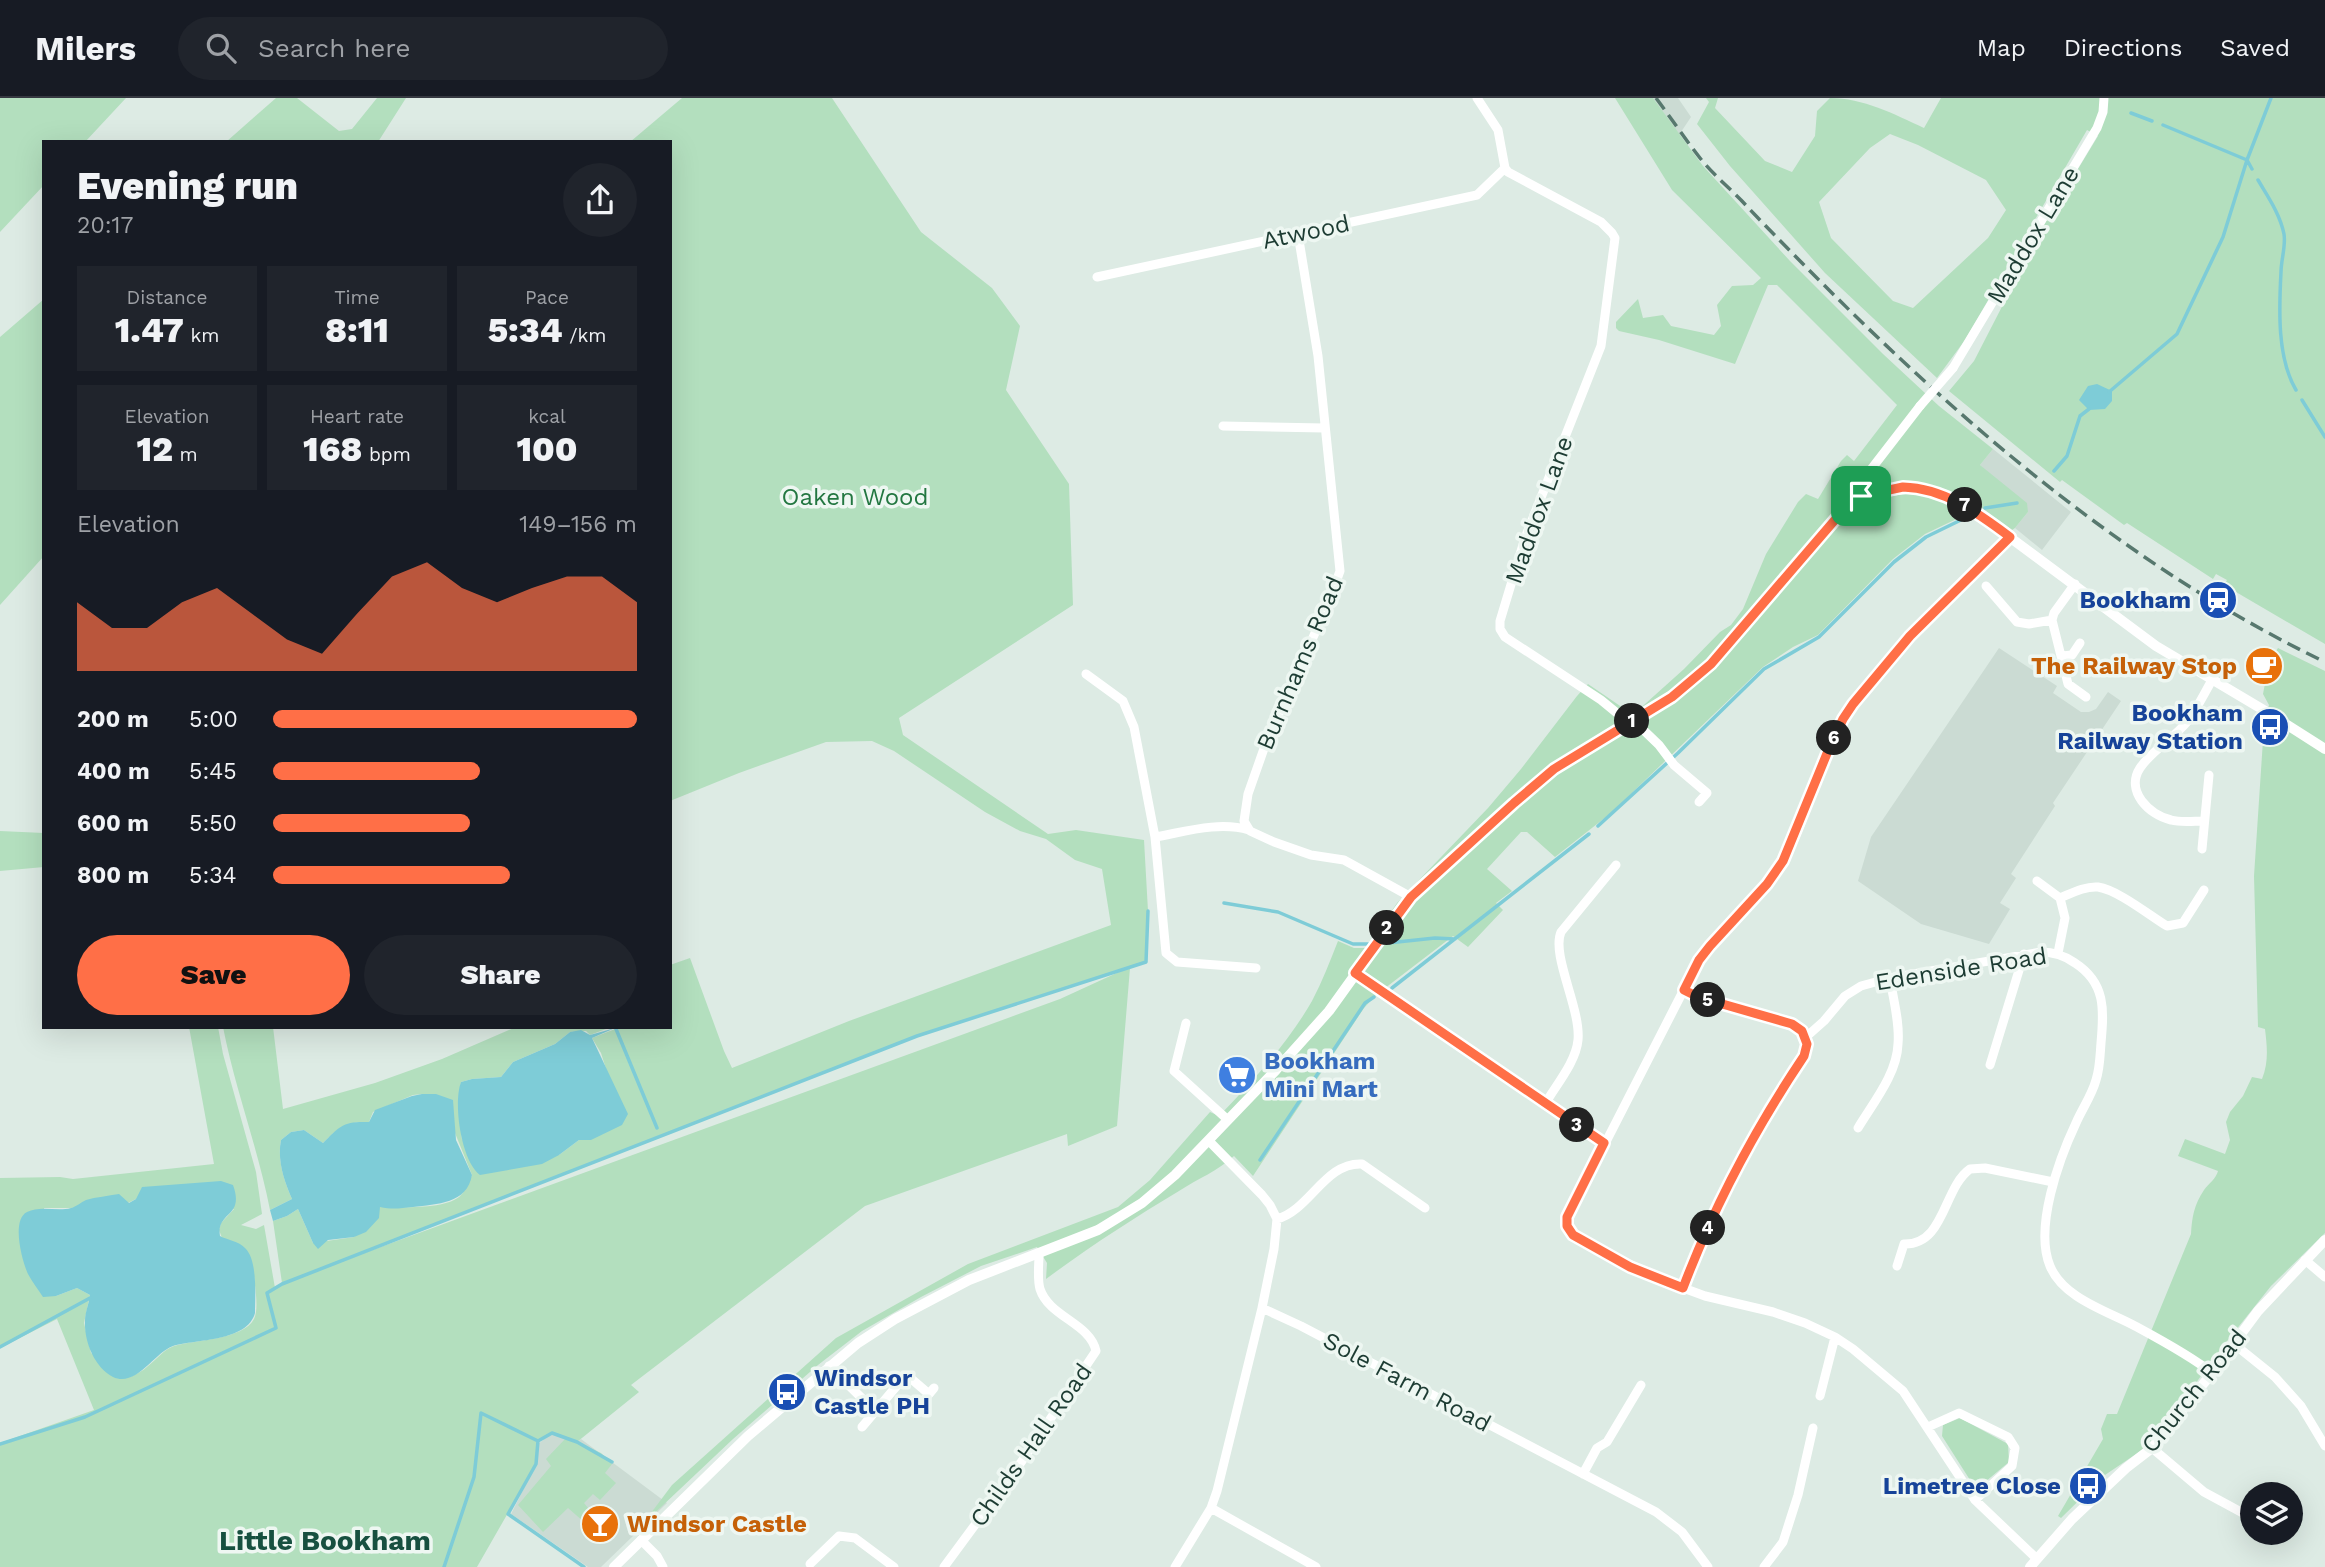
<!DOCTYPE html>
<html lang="en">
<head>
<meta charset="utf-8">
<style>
  :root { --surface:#171b24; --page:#20242c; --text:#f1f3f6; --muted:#9ea1a6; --line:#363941; --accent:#ff6f47 }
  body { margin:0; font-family:"Work Sans",sans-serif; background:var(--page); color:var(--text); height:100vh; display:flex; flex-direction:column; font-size:26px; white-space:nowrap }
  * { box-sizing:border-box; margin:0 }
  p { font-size:23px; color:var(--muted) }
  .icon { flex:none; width:38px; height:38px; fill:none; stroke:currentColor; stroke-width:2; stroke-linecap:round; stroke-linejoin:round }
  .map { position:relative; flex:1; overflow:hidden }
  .panel { position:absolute; left:42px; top:42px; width:630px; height:889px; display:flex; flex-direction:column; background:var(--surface); border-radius:0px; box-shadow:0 7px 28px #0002 }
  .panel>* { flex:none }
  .controls { position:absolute; left:2240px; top:1384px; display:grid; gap:14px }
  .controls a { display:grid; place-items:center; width:63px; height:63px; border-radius:50%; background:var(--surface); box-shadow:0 7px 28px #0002; font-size:35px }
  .pin { position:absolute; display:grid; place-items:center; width:60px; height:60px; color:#fff; margin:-30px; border-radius:14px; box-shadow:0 4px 10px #0006 }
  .km { position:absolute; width:35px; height:35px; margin:-18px; border-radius:50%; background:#222; color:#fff; font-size:19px; line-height:35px; text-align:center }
  .round { display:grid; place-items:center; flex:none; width:74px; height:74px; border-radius:37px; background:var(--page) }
  .summary { display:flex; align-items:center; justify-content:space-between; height:119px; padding:0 35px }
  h1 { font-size:38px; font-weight:800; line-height:52px }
  .metrics { display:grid; grid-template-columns:repeat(3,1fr); gap:10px; height:119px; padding:7px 35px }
  .metrics div { display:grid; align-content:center; border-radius:0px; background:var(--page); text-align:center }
  .metrics b { font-size:35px; font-weight:800 }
  .metrics small { font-size:19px; font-weight:400 }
  .metrics p { font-size:19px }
  .chart { height:196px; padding:14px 35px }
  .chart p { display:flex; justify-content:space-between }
  .chart svg { width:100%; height:126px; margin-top:7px; fill:var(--accent); opacity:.7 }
  .action { display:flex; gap:14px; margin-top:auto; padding:14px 35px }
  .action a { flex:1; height:80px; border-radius:42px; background:var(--accent); color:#111; font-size:28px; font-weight:800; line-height:80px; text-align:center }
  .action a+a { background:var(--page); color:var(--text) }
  ul { padding:0 35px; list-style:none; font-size:23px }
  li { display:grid; grid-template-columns:112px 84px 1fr; align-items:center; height:52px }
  li i { height:18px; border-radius:9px; background:var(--accent) }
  header { display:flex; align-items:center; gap:42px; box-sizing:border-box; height:98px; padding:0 35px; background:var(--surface); border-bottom:2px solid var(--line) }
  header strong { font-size:33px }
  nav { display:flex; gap:38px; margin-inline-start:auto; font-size:24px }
  .search { width:490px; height:63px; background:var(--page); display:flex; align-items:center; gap:18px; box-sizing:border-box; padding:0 24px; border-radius:38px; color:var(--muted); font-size:26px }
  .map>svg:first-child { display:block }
</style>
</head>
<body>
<header>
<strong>Milers</strong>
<div class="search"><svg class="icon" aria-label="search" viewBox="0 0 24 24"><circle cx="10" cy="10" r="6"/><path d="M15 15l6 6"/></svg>Search here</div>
<nav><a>Map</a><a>Directions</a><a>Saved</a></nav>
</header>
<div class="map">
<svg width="2325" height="1469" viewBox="0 0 2325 1469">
  <rect width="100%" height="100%" fill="#ddebe4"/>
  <path fill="#cbdbd3" d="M1653,0h25l13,19 -12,18z
    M1993,351l78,63 -29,38 -27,-22 13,-16 -48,-47z
    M1999,550l58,38 -4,7 28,19h8l7,-3 12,-17 13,9 -68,102 2,3 -44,68 5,4 -16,25 10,6 -21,35 -68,-20 -63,-43 13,-44z
    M552,1335l25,9 4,-3 86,64 -66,64h-13l-77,-53 25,-50 2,-20z"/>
  <path fill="#b3dfbe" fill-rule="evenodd" d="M0,0h126l-41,44h-41v43l-44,47z
    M276,0h21l42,33 13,-2 25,-31h29l-28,44h-152z
    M682,0h150l89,134 71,56 28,38 -14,64 63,94 4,121 -174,113 4,17 145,99 28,-4 68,10 4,71 -2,51 -16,6 -13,158 -49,20 -1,-12 -202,72 -234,179 8,7 -62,50 24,11 11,11 -7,9 11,10 -16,17 -7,-6 -9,9 9,11 -9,8 -16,-14 -25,24 -25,-27 33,-39 -5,-7 20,-21 -14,-5 -14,8 -2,23 -59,103h-477v-124l94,-33 -37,-91 -57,29v-170l60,-1 13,2 141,-15 -25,-137h29l5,27 33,118 6,42 -21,11 15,4 8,-4 11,63 7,-5 -9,-62 14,-5 11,-7 15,34 41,-6 26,-30c19,0 68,3 81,-12 5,-5 8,-14 11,-20l-17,-42 -33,-39 -9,1 -40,17 -4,10c-23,-1 -31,6 -46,21l-19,-13 -13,2 -10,8c-4,19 3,41 11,59l-22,11c-12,-62 -35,-121 -47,-183h50l10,82 92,-26 67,-24 74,-32h154v-62l20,-7 34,93 8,17 117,-47 262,-96 -9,-56 -27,-9 -29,-21 -26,-8 -35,-19 -91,-61 -22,-10 -46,1 -87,31 -69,28v-659h-40zM1121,873l-61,28 -726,265 583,-228zM606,931h9l-23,9 9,15 6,19 -16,68h-12l-20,15 -97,-15 -4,-37 3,-21 11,-3 29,-2 12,-15 42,-18 15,-12 16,-1 4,4zM136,1101l98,10 -13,14 -2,7 3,8c19,6 30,18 32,38 1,11 5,33 0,43 -11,21 -61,21 -80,27 -11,4 -17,13 -26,20 -5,5 -12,8 -18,11l-39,-24 -7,-30 6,-28 -13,-7 -21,8 -12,-88h27l57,-5z
    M1615,0h38l50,68 87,95 93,93 56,52 54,43 -13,16 47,38 1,9 -13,16 -3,2 -34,-25 -11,9 -42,20 -32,25 -75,76 -25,12 -30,20 -152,146 -56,44 -28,-25h-6l-34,37 25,22 -16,12 7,7 -35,37 -15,-11 -77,59 -12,13 -111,168 -19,-20c-16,15 -37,23 -55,35 -45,27 -90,56 -133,88l1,-16 -10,-16 -56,19 -60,31 -59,34 -44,34 -85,74 -91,86 30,-40 164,-147 132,-74 150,-57 32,-27 60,-68 9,4c34,-35 69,-73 93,-115 10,-19 18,-40 26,-60l16,7h12l31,-45 91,-95 33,-39 56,-73 11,-12 41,28 6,1 49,-44 36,-37 11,-7 12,-16 23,-55 32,-52 8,-8 12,5 23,-38 6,-6 7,6 43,-56 -120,-120h-9l-33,79 -76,-24 -40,-9 -3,-3v-6l22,-23 5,19 20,-3 8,11 43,9 7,-9 -4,-21 15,-19 21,-1 8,-7 -89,-88z
    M1706,0h12l-3,10 50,53 27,11 23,-36 2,-25 13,-13c33,0 64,16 94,30l17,-30h384v546l-101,-59 3,-5 -11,-6 -3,5 -86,-56 -3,2 -62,-45 -2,2 -111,-91 25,-30 70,-136 54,-89 -11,-6 -122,210 -28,38 -112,-105 -95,-107 -33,-42 12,-22zM1890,36l28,11 68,35 20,30 -18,28 -75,70 -20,-7 -62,-63 -12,-36 51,-54z
    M44,201v257l-44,49v-268z
    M2278,550l47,23v562l-54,53 -59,74 -16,23 -39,51 -15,16 -37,25 -44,43 -3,-2 45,-77 -2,-10 6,-15h10l74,-180c1,-17 3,-29 13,-44 5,-7 12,-11 14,-19l-40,-15 7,-17 40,15 5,-14 -4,-18 4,-10 13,-16 9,-19 10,2c7,-17 5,-33 3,-50l-7,-2 -4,-151 10,-151 5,-20 -6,-11 6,-32z
    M0,733l44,2v34l-44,4z
    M1960,1320l48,26 1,18 -24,20 -15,-2 -28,-44 1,-11z"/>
  <path fill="#7eccd7" d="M2097,286l15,7v10l-7,8 -16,1 -10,-10 9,-14z
    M615,930l-23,10 36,76 -6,11 -31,15h-12l-20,15 -17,9 -62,11c-19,-14 -27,-72 -19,-93l11,-3 29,-2 12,-15 42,-18 15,-12 11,-2 9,5z
    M422,996h14l17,6 3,40 16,35c-5,29 -35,29 -59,32 -12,1 -20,3 -33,0l-1,11 -13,14 -12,5 -26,3 -10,9 -5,-6 -15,-34 -11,7 -14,5 -3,-11 22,-11c-8,-18 -15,-39 -11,-59l10,-8 13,-2 19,13c17,-17 20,-22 46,-21l6,-12 37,-14z
    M221,1083l12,4c12,33 -17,26 -13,51 7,4 19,5 25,12 13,12 10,49 10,65 -8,29 -59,26 -82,33 -18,6 -37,42 -60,31 -19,-10 -29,-36 -28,-56 0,-9 4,-17 5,-26l-13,-7 -21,8 -13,1c-5,-8 -11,-15 -15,-23 -6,-13 -17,-54 -1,-62 14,-7 30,0 44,-4 5,-1 10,-6 15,-8 10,-3 22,-4 33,-6l10,9 7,-4 6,-12z"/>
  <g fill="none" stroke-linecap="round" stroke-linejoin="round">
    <path stroke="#7eccd7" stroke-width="3.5" d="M2131,15l21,8
      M2163,27l84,35 5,9
      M2258,82c10,17 22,34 26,54 2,12 -3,26 -3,38 -2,37 -4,86 15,118
      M2109,294l68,-58 46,-97 24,-77 24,-62
      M2302,302l23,37
      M2054,373l13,-15 13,-40 9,-7
      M1985,410l32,-5
      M1598,728l80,-73 86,-84 55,-32 75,-75 32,-25 39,-19
      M1224,805l54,9 75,32h15
      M1388,845l47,-5 20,1
      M1392,890l197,-154
      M616,931l41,99
      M1260,1062l105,-157 9,-6
      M0,1249l90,-49
      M538,1343l-2,23 -28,50 76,53
      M538,1343l14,-8 25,9 35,20
      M0,1346l85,-27 191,-89 -9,-35 15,-9 635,-248 229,-74 2,-51
      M444,1469l30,-90 7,-64 57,28"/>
    <path stroke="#fff" stroke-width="9" d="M1477,0l21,32 7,38 3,4 93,50 11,11 3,5 -14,108 -76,192 -25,83v8l5,8 96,63 28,23
      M1298,136l20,122 22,215 -12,33 -61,136 -19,54 -4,27 6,10 24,11 37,13 33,5 67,37
      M1097,179l380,-82 28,-27
      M1953,270l144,-240 6,-16 1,-14
      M1223,328l101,2
      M1861,398l1,-15 58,-75
      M2010,439c-54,53 -117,108 -159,171 -32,47 -41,106 -69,155 -20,35 -58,64 -83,97l-132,258c0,11 5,16 15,22l74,38 49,18 68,16 32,11 30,14 18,12 50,42 72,109 62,59
      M2075,486l-21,29 -2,7 16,64 18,13
      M1986,488l31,36 12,2 23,-4
      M2062,558l10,-1 8,-12
      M1086,576l37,27 11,26 21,110
      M1633,622l26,25 15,20 33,28 -8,9
      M2204,723c-10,0 -22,2 -33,-1 -22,-5 -46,-29 -31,-52 12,-18 33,-29 47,-46 10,-13 17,-28 25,-42
      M1249,732c-30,-9 -65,2 -94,7l11,116 11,9 79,6
      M2202,751l7,-74
      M2037,783l23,17
      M2058,855l7,-35 -5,-20c12,-5 25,-12 38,-11 20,3 51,28 69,39l16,-3 21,-33
      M1355,875l249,170
      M1186,925l-12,48 54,49
      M1806,939l18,-16 21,-25 16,-10 29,-8 151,-26c13,0 23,3 34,11 31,20 29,47 26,80 -1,12 -1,25 -5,37 -4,15 -14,29 -20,43 -17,36 -42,105 -26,143 13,32 57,45 85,60 24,13 56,30 77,47
      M1990,967l34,-111
      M1545,1006c11,-19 31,-42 33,-64 3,-31 -27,-85 -17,-108l55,-67
      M1858,1030c15,-25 39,-54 40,-84 2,-22 -5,-45 -8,-66
      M1277,1121c33,-9 48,-57 85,-55l63,44
      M2305,1162l20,17
      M1897,1168l7,-22c41,1 39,-56 66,-75l15,-1 68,14
      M1683,1190c30,-82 72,-159 121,-232l3,-12 -5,-13 -10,-7 -94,-27 -14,-7
      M1262,1210l39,18 355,186 26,20 26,35
      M2234,1246l41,33 26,29 24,40
      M829,1268l47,46
      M1820,1298l15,-59
      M862,1329l38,-45 8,-6 21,18 5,-6
      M1928,1329l31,-14 49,24 7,11 -3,18 -37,34
      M2152,1350l52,44 48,26
      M1583,1376l14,-26 10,-6 34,-57
      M1211,1410l105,59
      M641,1442l16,16 6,11
      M810,1466l29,-28 16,2 39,29
      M944,1469l78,-106 74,-110c-6,-28 -47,-34 -56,-62 -3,-10 -1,-24 -1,-35
      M1175,1469l36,-59 6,-17 45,-183 12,-59 3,-30 -7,-14 -8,-10 -53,-54
      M1764,1469l19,-25 15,-47 15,-67"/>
    <path stroke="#fff" stroke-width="10" d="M614,1469l134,-131 110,-93 37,-24 74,-39 129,-50 44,-27 33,-28 101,-105 53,-59 82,-114 143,-128 118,-72 39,-33 32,-35 97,-116 12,-11 20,-9 42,-5 29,8 30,14 183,136 111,66 58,37
      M2030,1469l42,-48 54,-51 26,-20 60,-75 46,-62 67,-71"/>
    <path stroke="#57786e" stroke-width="3.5" stroke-dasharray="14 7" stroke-linecap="butt" d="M1656,0c15,20 29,41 44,60 12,15 27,28 41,42 29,31 59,61 89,91 146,145 308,281 495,371"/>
    <path stroke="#fff" stroke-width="9" d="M1920,308l33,-38"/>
  </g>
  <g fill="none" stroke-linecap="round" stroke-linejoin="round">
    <defs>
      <path id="route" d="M1903,389c41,1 75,26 107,50l-100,99 -57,68 -10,15 -15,32 -45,110 -16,23 -57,62 -11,14 -15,30 14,7 94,27 10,7 5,13 -3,12c-49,73 -90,150 -121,232l-53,-21 -48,-27 -9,-5 -6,-9v-9l37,-74 -249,-170 56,-76 103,-94 40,-34 118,-72 39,-33 135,-157 15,-11z"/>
    </defs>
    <use href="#route" stroke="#fff" stroke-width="14"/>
    <use href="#route" stroke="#ff6f47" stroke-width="9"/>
  </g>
  <defs>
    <symbol id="station-disc" viewBox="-11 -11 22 22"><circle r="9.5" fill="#1a4fb4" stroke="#eef7f2"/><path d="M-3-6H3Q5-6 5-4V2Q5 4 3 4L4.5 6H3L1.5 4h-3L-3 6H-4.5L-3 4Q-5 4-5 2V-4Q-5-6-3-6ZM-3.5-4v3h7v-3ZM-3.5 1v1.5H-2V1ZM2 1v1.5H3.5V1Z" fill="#fff"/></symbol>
    <symbol id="cafe-disc" viewBox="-11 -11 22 22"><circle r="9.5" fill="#e8710a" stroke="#eef7f2"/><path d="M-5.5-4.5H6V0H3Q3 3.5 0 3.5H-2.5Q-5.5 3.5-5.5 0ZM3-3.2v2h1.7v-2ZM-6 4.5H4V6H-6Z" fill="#fff"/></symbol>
    <symbol id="bus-disc" viewBox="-11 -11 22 22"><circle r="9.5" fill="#1a4fb4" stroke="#eef7f2"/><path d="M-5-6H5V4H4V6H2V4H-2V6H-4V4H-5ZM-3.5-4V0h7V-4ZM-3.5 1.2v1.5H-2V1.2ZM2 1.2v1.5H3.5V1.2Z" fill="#fff"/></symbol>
    <symbol id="supermarket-disc" viewBox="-11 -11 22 22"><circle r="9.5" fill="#3f7fe0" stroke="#eef7f2"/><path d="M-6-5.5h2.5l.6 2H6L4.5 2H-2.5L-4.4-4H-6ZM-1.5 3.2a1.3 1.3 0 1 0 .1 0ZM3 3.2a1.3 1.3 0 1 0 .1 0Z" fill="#fff"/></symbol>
    <symbol id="bar-disc" viewBox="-11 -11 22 22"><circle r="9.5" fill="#e8710a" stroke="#eef7f2"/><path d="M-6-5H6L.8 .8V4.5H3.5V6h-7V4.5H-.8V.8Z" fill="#fff"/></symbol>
  </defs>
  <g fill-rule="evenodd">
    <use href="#station-disc" x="2196" y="480" width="44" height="44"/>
    <use href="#cafe-disc" x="2242" y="546" width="44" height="44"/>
    <use href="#bus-disc" x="2248" y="607" width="44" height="44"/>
    <use href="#supermarket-disc" x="1215" y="955" width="44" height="44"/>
    <use href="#bus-disc" x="765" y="1272" width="44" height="44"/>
    <use href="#bus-disc" x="2066" y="1366" width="44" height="44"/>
    <use href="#bar-disc" x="578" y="1404" width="44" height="44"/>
  </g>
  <g text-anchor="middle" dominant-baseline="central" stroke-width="7" stroke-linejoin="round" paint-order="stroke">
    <g font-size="24" fill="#1d3c33" stroke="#eef7f2">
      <text transform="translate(1306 134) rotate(-12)">Atwood</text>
      <text transform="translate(2033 137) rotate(-59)">Maddox Lane</text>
      <text transform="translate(1539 412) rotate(-70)">Maddox Lane</text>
      <text transform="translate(1300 565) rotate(-67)">Burnhams Road</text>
      <text transform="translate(1961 871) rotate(-9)">Edenside Road</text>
      <text transform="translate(1407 1284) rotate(28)">Sole Farm Road</text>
      <text transform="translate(2194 1293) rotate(-51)">Church Road</text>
      <text transform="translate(1031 1347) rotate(-55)">Childs Hall Road</text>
    </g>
    <g font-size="24" fill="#237741" stroke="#eef7f2">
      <text x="855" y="399">Oaken Wood</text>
    </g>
    <g font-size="24" font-weight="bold" fill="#164399" stroke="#eef7f2" text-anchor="end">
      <text x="2191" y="502">Bookham</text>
      <text x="2243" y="615">Bookham<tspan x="2243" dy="28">Railway Station</tspan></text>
      <text x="814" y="1280" text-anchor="start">Windsor<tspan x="814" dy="28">Castle PH</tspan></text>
      <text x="2061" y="1388">Limetree Close</text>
    </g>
    <g font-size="24" font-weight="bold" fill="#c56008" stroke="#eef7f2" text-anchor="end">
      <text x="2237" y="568">The Railway Stop</text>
      <text x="627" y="1426" text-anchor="start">Windsor Castle</text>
    </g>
    <g font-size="24" font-weight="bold" fill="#366cbe" stroke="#eef7f2" text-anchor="start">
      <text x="1264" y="963">Bookham<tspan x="1264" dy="28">Mini Mart</tspan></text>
    </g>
    <g font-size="28" font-weight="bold" fill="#175040" stroke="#eef7f2">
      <text x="325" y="1442">Little Bookham</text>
    </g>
  </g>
</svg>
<div class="controls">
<a><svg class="icon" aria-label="layers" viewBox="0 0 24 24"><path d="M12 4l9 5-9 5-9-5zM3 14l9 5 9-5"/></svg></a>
</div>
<div class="pin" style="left:1861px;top:398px;background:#1e9e55"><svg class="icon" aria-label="arrive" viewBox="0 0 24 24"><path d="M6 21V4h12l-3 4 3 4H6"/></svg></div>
<b class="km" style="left:1632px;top:623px">1</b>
<b class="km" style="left:1387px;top:830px">2</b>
<b class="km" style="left:1577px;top:1027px">3</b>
<b class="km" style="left:1708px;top:1130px">4</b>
<b class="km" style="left:1708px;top:902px">5</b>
<b class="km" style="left:1834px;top:640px">6</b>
<b class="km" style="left:1965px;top:407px">7</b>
<section class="panel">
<div class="summary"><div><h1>Evening run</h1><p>20:17</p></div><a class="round"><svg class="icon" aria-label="share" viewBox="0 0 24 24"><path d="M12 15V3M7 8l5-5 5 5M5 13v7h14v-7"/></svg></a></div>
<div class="metrics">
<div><p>Distance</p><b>1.47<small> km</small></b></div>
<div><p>Time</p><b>8:11</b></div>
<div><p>Pace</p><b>5:34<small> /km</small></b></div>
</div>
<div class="metrics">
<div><p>Elevation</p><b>12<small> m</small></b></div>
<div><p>Heart rate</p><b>168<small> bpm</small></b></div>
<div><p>kcal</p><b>100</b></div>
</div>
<div class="chart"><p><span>Elevation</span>149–156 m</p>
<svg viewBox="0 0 160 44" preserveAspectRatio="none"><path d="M0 44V20L10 29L20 29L30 20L40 15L50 24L60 33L70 38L80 24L90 11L100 6L110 15L120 20L130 15L140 11L150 11L160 20V44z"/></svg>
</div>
<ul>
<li><b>200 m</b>5:00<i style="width:100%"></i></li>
<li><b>400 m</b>5:45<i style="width:57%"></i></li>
<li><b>600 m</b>5:50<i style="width:54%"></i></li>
<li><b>800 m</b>5:34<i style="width:65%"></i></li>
</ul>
<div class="action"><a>Save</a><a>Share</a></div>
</section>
</div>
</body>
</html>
